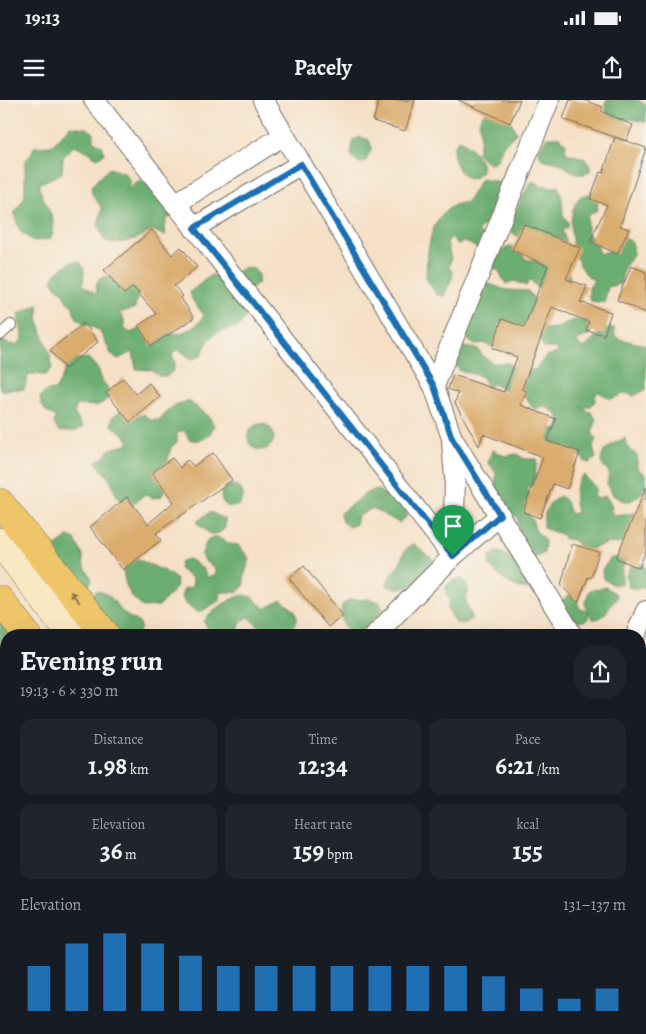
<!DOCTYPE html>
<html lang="en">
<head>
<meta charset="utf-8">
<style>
  :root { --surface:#171b24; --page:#20242c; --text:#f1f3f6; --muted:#9ea1a6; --accent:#1f6fb2 }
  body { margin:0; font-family:Alegreya,serif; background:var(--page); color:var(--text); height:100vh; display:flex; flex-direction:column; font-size:19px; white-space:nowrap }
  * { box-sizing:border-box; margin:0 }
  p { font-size:16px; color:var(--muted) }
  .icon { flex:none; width:28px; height:28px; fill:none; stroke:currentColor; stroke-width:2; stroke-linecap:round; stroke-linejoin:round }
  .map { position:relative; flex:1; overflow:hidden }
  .sheet { position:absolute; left:0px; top:529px; width:646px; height:406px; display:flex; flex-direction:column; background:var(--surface); border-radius:20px 20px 0 0; box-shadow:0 5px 20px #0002 }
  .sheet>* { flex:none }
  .pin { position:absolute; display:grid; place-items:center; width:42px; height:42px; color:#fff; margin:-51px -21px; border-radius:50% 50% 50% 0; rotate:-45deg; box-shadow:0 0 5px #0007 }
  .pin .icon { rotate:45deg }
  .round { display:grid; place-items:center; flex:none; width:52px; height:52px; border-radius:20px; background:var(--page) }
  .head { display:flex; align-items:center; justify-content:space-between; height:85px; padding:0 20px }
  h1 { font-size:28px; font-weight:700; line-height:38px }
  .figures { display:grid; grid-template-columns:repeat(3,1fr); gap:8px; height:85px; padding:5px 20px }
  .figures div { display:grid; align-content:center; border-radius:12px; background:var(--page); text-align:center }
  .figures b { font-size:25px; font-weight:700 }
  .figures small { font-size:14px; font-weight:400 }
  .figures p { font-size:14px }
  .chart { height:140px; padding:10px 20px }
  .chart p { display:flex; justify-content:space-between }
  .chart svg { width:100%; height:90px; margin-top:5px; stroke:var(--accent); stroke-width:6 }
  .status { display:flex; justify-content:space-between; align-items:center; height:35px; padding:0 25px; background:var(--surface); direction:ltr }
  .status svg { height:14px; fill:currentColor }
  header { display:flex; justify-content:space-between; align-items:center; height:65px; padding:0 20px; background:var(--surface); font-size:22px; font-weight:700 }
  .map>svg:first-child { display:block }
</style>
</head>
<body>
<div class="status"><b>19:13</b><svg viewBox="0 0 49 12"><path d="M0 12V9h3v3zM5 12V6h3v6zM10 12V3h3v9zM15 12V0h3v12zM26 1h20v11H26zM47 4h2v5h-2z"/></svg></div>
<header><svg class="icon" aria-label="menu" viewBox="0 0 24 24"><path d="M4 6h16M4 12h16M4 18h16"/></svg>Pacely<svg class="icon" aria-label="share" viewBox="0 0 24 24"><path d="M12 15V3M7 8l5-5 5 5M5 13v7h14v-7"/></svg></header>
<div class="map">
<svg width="646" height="934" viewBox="0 0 646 934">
  <rect width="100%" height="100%" fill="#f7f3e8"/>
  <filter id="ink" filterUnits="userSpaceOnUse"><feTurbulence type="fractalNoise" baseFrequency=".02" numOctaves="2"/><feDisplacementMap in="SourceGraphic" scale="10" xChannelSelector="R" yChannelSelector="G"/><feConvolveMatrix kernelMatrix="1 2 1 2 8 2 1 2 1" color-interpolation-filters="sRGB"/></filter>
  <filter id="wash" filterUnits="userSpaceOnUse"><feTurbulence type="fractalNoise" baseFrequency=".0096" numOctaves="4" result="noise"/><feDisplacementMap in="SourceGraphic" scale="20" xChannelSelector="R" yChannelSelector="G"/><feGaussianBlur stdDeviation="1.12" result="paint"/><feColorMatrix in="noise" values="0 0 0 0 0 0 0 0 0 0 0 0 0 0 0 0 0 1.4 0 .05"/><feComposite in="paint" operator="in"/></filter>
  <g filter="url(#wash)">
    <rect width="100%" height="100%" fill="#f5e0c6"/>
    <path fill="#6cad71" stroke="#4c6c4e" d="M606,0h32l8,5v17l-16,-3 -10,4 -12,-6 -3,-11z
      M488,10c14,6 25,7 28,24l-12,10 -7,16 -7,5 -13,-12c1,-6 3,-11 3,-17 0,-12 -4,-18 8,-26z
      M70,26l17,2 7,5v8l8,5 2,8 -7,4 -15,-10 -8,-2 -11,11 -1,16 -23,11c2,19 23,37 11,55l-17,2 -13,-10 -6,-17 11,-17v-36l6,-6 3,-8 18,-1z
      M361,37l8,3 3,8 -7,15 -9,-1 -5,-7 2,-15z
      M547,37h13l6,7 -1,8c11,6 26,3 25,19l-4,3h-9l-18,-11 -17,-4 -4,-8z
      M459,40c12,6 23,18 23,31l-6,6 -8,2c-10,-7 -15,-19 -15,-32z
      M109,68l17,6 4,8 -3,8 13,-10 9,1 26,35 -9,3 -1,17 -13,-6c-13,9 -34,17 -48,10l-6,-15 4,-17 -10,-14 -1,-8z
      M481,79l17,3c3,11 1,22 -8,30v8l-12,11 6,6 -5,12 -15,-8 -7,4 -5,-8 -5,5 4,17 -2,8 4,6c-1,9 -6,14 -9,23l-8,-2 -10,-16c1,-30 4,-72 41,-76z
      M531,82h5l6,5 4,-2 3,3 9,-2 4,12 1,17 5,7v4l-6,6 4,8 -1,4 -51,-9c-2,-4 -3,-7 -3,-12 1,-6 16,-36 20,-41z
      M589,94l4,1 5,6 -1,9 -10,6v16l9,10 3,12 17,-5 9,-11 7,4c5,13 -2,16 -8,26 -3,5 -1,11 -4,16l-12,3 -4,16 -13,-2 -2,-4v-9l5,-8c-22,-10 -32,-66 -13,-84z
      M509,147h4l13,12 42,10 2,12 -30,10 -10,-12 -4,7 -12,-5 -8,3 -8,-14 -8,-3 -1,-12z
      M71,162h9l4,7 -1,16 14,9 -1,-9 5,-7 9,-3 23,11 6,6 -4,16 -16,5 5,6v9l6,5 9,-4c21,8 54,9 65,-14l-11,-14 -3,-9 21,-17 18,1 16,-9 9,2 5,7 -2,8 -7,6 -3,25 -10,13c-24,3 -27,7 -36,28l-9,3 -14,-10 -6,6 3,8 -2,8 -6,5h-8l-7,-6 -16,-1 -3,-17 -15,7 -7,-5 -11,-23c-13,-8 -26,-8 -27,-25l-7,-5 -2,-9 -8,-5 -4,-7 4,-7z
      M486,183l20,7 22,1 5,7 4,2 8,14 -50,34 -12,-5 -8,2 -14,-10z
      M39,204c-5,22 12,41 13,64l-6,7 -17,-1 -5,15 -24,1v-51l8,5 8,1 7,-6 -5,-25z
      M575,220l17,3 1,5 -4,7 -12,5 1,4 6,4c10,-7 17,-22 30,-20l1,8 4,3 27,6v44l-12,7 -8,-3 -15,6 -12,-7 -3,1 -1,8 -5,6h-9l11,6 5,7 -5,12 4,7 -3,7 3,12 -7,5 -4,-1c-6,-13 -31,-14 -42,-26l6,-8 8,1 3,-10 -5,-7 -11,-6 -8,3 -4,-2 -10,-16 -21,-2 -7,-5 -7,3 -6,-11 -21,-5 -9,-9c9,-17 9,-16 27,-13l5,7 10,7h15l11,7h16l11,-14 12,-3 -1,-5h-13l-7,-12 6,-7 16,-1 7,-5z
      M88,258l11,12 1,8 11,14c-6,16 -19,14 -34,13l-3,8 9,14 -7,4h-17l-5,-7 1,-8c-10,-4 -13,-8 -15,-19l6,-6 9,-1c7,-10 9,-20 15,-30z
      M189,301l21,17 4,8c-5,12 -13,17 -25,13l-5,-9 -7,3v9l-6,6 -5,17 -14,8 13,17 -4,7 -8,1 -8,-4 -13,11 -9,-1c-10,-10 -8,-17 -15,-27 -4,-6 -8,-8 -12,-16l8,-4 5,-7 20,-7 -4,-8 -14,-10 2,-8 7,-6 16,6 9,-3 6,6h9l12,-13z
      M248 337a13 13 0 1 1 26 0a13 13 0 1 1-26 0Z
      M625,338l4,12 8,5v13l9,7c0,15 -5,23 -20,27l-12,-6 -7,-11 2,-13 -8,-9c0,-15 12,-19 24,-25z
      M493,350l12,6 12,-2 7,5h13l-3,26 -8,3 4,8 -4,11h-3l9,13 4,11 9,10 -1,12 -11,6 -14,-23 -1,-18 -11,-7 -2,-11 -9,-9v-18l-8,-11z
      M584,375l12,13 -2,8 4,2 8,-2 6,11 -2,4 7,5 17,-3 4,3 -5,23 -15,5 -9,-1 -19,6 -8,-1 -9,-8 -9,-1 -1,-4 -20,-7c-1,-12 5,-27 17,-32l6,5 3,11 4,2 4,-2c-3,-11 -5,-29 7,-37z
      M221 396a11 11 0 1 1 22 0a11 11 0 1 1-22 0Z
      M377,390l25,12 5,7 -1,8 -7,6 -26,-15 -15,8 -2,8 -7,3 -7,-5 -2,-9 28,-21z
      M210,412l15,7v9l-6,5 -9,1 -14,-12z
      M215,436l15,8 8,1 12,14 -6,17v10l-6,6h-17l-1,8 -21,13 -13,-9 -5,-7 3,-8 8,-2 1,-8 -14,-10 2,-8 8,-2 14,10 4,8 9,-2 -2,-8 -7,-4 -6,-7 6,-16z
      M68,437l7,3 8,15v9l9,15 -3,8 -8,3 -29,-37 2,-6z
      M413,443l26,22c-17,14 -29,29 -52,21 1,-10 5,-12 11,-20 6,-10 3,-14 15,-23z
      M498,452c15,3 24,17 33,28l-2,9c-15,0 -31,-12 -40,-24l1,-9z
      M135,457c13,9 29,11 41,22l1,8 -18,19 -16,1c-14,-10 -18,-21 -20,-37z
      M620,457l5,6 -3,7v13l-8,2 -11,-6 -1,-9 9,-12z
      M642,464l4,3v19l-9,3 -9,-2 -2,-11 4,-9z
      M462,479c11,15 4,11 4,23 1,5 5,11 6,16l-7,5h-9l-9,-15 3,-8 -4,-6v-8l7,-6z
      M606,487l10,7 1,4c-10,8 -10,22 -25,21l-3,-6 -2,7 -8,2 -8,-4 -11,-15 10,-9 7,5 3,10 8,2 -3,-7 4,-13z
      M96,491c17,1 19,16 31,25 5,3 9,4 14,9l-2,8 -20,2 -35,-30z
      M244,495l8,2 13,12 16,-9 13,10 3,8c-4,16 -16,17 -30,17l-18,-18 -8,4 -4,14 -16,-2 -9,2 -8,-13c6,-11 28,-25 40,-27z
      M370,499l9,3 5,7 -23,23 -8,2c-11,-7 -13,-16 -11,-29l7,-5z
      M0,519l11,16h-5v136l-6,-3z
      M646,834v30l-6,2v-26z
      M0,885l6,5v39h106l-2,5h-101l-9,-7z
      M418,929h49l1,5h-39z"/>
    <g id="blocks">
      <path fill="#daac6d" d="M379,0h36l-10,31 -32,-10z
        M458,0h62l-10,23z
        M570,0h14l19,7 -2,4 32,14 -7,16 -63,-22z
        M615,37l31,11 -26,78 9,3 -12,25 -27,-13 17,-36 -17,-6 10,-27 3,1z
        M524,124l56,24 -14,31 21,7 -7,16 31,10 -7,23 -18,-5 3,-8 -37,-15 -30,82 5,2 -6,14 35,14 -9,22 33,11 -13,37 -14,-5 -13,34 -17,-6 20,-55 -60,-23 -4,12 -24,-43 3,-10 -10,-4 5,-14 51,17 13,-35 -25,-9 10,-29 22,8 24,-61 -36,-16z
        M152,130l20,25 9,-8 16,20 -23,19 9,10 -2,2 13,20 -43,28 -13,-20 18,-12 -23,-27 -9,7 -20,-24z
        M631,166l15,6v41l-29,-13z
        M84,223l14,19 -33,27 -15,-19z
        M123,278l13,16 13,-11 11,14 -30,25 -24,-29z
        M213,353l19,27 -76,53 5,7 -38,30 -33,-43 37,-30 21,27 26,-22 -22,-29 20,-15 8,10 7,-8 7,6z
        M646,387v63l-7,18 -23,-10z
        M572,444l27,8 -8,26 -3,-1 -10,26 -17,-18z
        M304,466l39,50 -15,11 -39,-49z"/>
    </g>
  </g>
  <g filter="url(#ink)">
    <use href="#blocks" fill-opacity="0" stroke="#726a61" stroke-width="1"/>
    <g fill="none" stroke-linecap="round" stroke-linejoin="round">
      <defs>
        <path id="lane" d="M0,235l11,-10
          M0,638l6,-5"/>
        <path id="street" d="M94,0l359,456
          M263,0l171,286 18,52 120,197
          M175,104l109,-69
          M194,128l107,-64
          M434,286l115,-286
          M452,341l3,37 -2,78
          M375,535l78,-79 47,-41
          M636,535l10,-24
          M640,649l6,10
          M203,934l6,-5"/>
        <path id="secondary" d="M0,442l71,93
          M378,929l4,5"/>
        <path id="highway" d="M0,403l106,132
          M0,500l27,35
          M337,929l4,5
          M418,929l4,5"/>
      </defs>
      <use href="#lane" stroke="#726a61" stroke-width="12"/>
      <use href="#street" stroke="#726a61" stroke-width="22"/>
      <use href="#secondary" stroke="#726a61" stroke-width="29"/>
      <use href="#highway" stroke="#726a61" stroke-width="29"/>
      <use href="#lane" stroke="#fff" stroke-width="10"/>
      <use href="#street" stroke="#fff" stroke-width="20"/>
      <use href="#secondary" stroke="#f8e8c3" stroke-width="28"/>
      <use href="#highway" stroke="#eec569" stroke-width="28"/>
    </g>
    <defs><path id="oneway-solid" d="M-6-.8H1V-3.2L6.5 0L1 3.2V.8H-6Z" transform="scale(1.25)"/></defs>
    <use fill="#8c784a" href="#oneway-solid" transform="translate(75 497) rotate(-129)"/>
  </g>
  <g fill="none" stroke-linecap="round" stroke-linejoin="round" filter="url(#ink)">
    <defs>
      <path id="route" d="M301,64l133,222 18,52 48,77 -47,41 -259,-328z"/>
    </defs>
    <use href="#route" stroke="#fff" stroke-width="10"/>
    <use href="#route" stroke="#1f6fb2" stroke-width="6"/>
  </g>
</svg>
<div class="pin" style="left:453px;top:456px;background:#1e9e55"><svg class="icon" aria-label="arrive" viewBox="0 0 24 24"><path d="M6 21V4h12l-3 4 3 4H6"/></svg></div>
<section class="sheet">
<div class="head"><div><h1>Evening run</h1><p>19:13 · 6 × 330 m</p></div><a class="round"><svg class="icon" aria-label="share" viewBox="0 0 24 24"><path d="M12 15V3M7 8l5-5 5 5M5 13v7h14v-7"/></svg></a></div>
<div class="figures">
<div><p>Distance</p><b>1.98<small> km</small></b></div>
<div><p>Time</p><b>12:34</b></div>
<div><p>Pace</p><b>6:21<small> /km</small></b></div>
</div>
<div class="figures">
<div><p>Elevation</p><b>36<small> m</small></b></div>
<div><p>Heart rate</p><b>159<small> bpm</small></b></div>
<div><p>kcal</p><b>155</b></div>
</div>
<div class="chart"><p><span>Elevation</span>131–137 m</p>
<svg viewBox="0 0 160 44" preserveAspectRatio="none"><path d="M5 44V22M15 44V11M25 44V6M35 44V11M45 44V17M55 44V22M65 44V22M75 44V22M85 44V22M95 44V22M105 44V22M115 44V22M125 44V27M135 44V33M145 44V38M155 44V33"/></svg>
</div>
</section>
</div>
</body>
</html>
